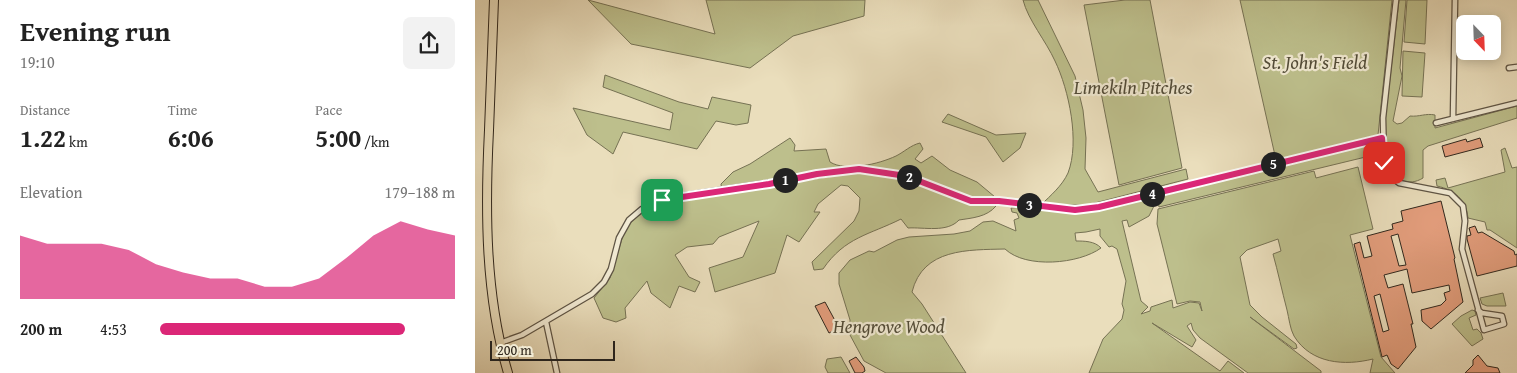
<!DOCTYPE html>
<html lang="en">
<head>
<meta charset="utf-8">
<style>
  :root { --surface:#fff; --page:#f2f2f2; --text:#222; --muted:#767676; --accent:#db2777 }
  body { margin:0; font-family:"Gentium Book Plus",serif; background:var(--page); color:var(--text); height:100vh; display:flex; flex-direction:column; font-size:19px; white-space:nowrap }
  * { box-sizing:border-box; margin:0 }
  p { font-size:16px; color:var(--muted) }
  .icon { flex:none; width:28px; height:28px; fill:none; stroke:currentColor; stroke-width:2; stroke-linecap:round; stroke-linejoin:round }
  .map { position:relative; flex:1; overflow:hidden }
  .panel { display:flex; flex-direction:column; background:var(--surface); width:475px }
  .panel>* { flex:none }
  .needle { width:32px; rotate:157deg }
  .fabs { position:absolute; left:981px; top:15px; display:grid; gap:10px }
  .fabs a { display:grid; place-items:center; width:45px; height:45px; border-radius:8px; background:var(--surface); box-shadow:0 2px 12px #0003; font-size:25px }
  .scale { position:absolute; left:15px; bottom:12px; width:125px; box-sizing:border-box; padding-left:5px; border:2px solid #2f261c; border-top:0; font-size:14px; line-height:18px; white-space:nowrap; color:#2f261c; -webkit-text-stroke:4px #f1ead3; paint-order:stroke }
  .pin { position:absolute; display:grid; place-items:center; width:42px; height:42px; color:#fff; margin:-21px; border-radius:10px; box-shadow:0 2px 8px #0006 }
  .km { position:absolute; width:25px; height:25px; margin:-12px; border-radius:50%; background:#222; color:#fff; font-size:14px; line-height:25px; text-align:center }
  .round { display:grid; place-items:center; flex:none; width:52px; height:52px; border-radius:8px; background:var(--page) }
  .summary { display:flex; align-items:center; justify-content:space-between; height:85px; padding:0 20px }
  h1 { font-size:28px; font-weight:600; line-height:38px }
  .stats { display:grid; grid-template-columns:repeat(3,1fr); gap:8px; height:85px; padding:5px 20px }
  .stats div { display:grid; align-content:center }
  .stats b { font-size:25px; font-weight:600 }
  .stats small { font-size:14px; font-weight:400 }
  .stats p { font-size:14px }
  .chart { height:140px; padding:10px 20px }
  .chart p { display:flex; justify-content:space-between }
  .chart svg { width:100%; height:90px; margin-top:5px; fill:var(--accent); opacity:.7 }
  ul { padding:0 20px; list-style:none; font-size:16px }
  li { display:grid; grid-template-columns:80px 60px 1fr; align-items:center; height:38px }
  li i { height:12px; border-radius:6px; background:var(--accent) }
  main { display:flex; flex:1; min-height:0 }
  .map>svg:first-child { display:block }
</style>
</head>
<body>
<main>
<section class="panel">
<div class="summary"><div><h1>Evening run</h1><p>19:10</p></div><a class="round"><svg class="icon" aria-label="share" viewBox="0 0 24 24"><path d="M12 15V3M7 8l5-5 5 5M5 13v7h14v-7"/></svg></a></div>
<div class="stats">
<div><p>Distance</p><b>1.22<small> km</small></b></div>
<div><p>Time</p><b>6:06</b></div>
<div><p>Pace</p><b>5:00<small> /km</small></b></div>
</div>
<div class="chart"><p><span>Elevation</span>179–188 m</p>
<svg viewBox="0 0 160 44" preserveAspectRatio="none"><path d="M0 44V13L10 17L20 17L30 17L40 20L50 27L60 31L70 34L80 34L90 38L100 38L110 34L120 24L130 13L140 6L150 10L160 13V44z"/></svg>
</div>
<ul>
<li><b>200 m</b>4:53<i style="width:83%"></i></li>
</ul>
</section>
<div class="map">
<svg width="1042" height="373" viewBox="0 0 1042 373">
  <rect width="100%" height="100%" fill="#eadebc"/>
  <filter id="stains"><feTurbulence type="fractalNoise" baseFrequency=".004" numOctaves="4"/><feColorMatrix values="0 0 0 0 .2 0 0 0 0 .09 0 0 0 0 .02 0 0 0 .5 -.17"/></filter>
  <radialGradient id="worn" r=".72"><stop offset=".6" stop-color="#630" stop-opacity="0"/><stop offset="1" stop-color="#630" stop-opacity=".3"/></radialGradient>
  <path fill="#bdbf8c" stroke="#767254" d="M113,0l127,34 -9,-34h159l-1,16 -71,20 -43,32 -119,-24z
    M548,0h15l37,76 8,34 3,28 -1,31 13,23 88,-23 2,10 -101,26h-46c10,-10 21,-19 27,-32 12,-31 1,-83 -13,-112 -9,-20 -27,-41 -32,-61z
    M650,0h25l32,168 -63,17 -35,-180z
    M765,0h152l-14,135 -102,25z
    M924,0h7l-6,68 2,8 -9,45 4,3 5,-1 8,-7c9,1 16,-3 25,-1v13l82,-22v12l-89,28 -5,4v28c-14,9 -31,2 -35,-14 -7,-25 -2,-52 1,-77 3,-29 7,-58 10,-87z
    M932,0h20l-2,44 -21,-2z
    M928,51l22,2 -3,44 -20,-1z
    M130,75l74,27 29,7 4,-12 39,8 -3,18 -12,2 -20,-4 -19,28 -74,-17 -10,22 -26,-19 -14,-27 97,22 3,-17 -70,-26z
    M473,114l48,21 30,-2 -6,15 -17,14 -17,-25 -44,-15z
    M315,138l5,7 -1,6 32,-2 4,13c16,10 49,2 66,-6 8,-4 15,-11 24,-13l3,6 -8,10 6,4 11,-7 18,14 27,12 18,15 1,9c-9,11 -24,12 -37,14 -12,13 -35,7 -51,8l-7,-9c-32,16 -56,18 -78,50l-9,1 -2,-8 42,-41 5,-10 1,-13 -12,-12 -7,-1 -23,19 -4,8h6l-21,30 -12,-7 -12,38 -60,19 -6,-24 34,-11 16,-36 -40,16 -6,7 -26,3 -12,8 14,22 11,5 -5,10 -16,-6 -9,22 -19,-15 -4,-12 -22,27 1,10 -10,4 -13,-4 -9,-20 16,-20 15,-49 12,-13 27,-14 58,-9 -1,-9 12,-12 17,-8z
    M902,143l1,11 -219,53 -2,-12z
    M1030,148l7,20 5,-1v81l-27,-18h-3l-2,-8 -17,-4c-2,-18 -13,-28 -31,-32l-1,-6 9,-2 3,10 57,-16 -4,-22z
    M883,167l15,62 -23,6 31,122 14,16h-25l3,-14c-28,7 -62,5 -79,-23 -4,-7 -5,-18 -7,-26 -5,-19 -9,-38 -14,-56l8,-3 -3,-12 -31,11 -7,7 10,48 12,12 34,27 1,4 -3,1 -44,-32 71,54v2h-73l-48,-35 -7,-8 -2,-7 -4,3 9,14 -4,7 -40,-24 68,48 8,-10 16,12h-155l14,-34 19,-20 2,-9 -2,-6 4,-23 -9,-32 -5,-3 -3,1 -9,-11v-7l-14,3 -11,1 1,8c8,0 19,0 25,7 -22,16 -75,21 -96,1 -37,1 -82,-1 -93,43l10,12 44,69h-80l-22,-12 -14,-26v-15l-11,-36v-11l11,-13 19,-9 5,1 23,-12 12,-3 45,-3 16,-3 13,-9 10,-1 23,10 -2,-11 5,-2 -2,-5 -5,-1 -1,-4 15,-1 62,4 64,-14 2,9 -5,10 -20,11 -2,-7 -5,1 19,80 7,6 -7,7 9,-3 1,-4 21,-7 1,8 17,-6 9,1 3,8 -2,-9 -10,-1 -13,3 -20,-80 1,-15 156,-38 2,7z
    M1028,293l3,13h-19l-5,-2 -2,-6z
    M997,310l3,1 1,4 -7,3 4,12 4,-1 4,4 2,6 -11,7 -20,-22 9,-8z
    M366,357l9,16h-22l-3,-6 2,-8z"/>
  <path fill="#e49e7d" stroke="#2f261c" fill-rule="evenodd" d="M1005,138l3,9 -38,10 -3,-11 24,-7 1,3z
    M966,201l14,57 -1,1 9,43 -32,27 -9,-8 -1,-11 20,-5 5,-5 -2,-7 6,-2 -1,-6 -37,8 -5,-24 -23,6 4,13 15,-4 10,40h-2l5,23 -18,22 -7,-5 -4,-9 -5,2 -28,-113 6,-2 4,16 8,-2 -5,-20 26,-7 -1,-5 11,-3 -2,-10zM923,234l8,31 -7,1 -8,-30zM905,294l9,36 -6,2 -9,-36z
    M1000,226l3,7 4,-1 32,19 1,4 2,-1v12l-40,10 -10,-37v-3l4,-1 -2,-7z
    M350,302l14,26 -10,5 -14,-27z
    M1003,355l9,11 11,2 2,5h-35l8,-8v-5z
    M381,357l8,10 1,4 -3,2h-7l-6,-12z"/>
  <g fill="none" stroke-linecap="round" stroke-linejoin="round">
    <defs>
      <path id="minor" d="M921,0l-13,118 1,45 7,14 8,6 51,10 13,13 2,15 -3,28 22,81 20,-6 -2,-8 -20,-3 -4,-3
        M1034,68l8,-1
        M978,119l2,-119
        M961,123l81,-20
        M71,322l11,51
        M25,343l22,-8 70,-41 12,-12 7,-13 8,-31 10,-18 13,-11 32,-12 185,-28 47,7 65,25h29l75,9 12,-1 295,-71"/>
      <path id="trunk" d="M19,0c-2,43 -3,87 -5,130 -4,80 -4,165 19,243"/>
    </defs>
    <use href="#minor" stroke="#5e5444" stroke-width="7"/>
    <use href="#trunk" stroke="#2f261c" stroke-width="10"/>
    <use href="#minor" stroke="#f1ead3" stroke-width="4.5"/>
    <use href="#trunk" stroke="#eadebc" stroke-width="8"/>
  </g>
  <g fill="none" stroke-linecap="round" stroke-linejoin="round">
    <defs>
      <path id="route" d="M187,200l107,-16 48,-10 42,-5 47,7 65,25h28l76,9 24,-3 283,-69 2,25"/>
    </defs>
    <use href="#route" stroke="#fff" stroke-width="10"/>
    <use href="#route" stroke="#db2777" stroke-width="6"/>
  </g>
  <g text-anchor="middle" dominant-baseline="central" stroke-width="4.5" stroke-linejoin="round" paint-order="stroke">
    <g font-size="19" font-style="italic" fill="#524c38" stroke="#f1ead3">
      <text x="840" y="62">St. John's Field</text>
      <text x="658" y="87">Limekiln Pitches</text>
      <text x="414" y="326">Hengrove Wood</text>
    </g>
  </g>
  <rect width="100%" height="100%" filter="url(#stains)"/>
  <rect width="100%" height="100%" fill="url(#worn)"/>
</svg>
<div class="fabs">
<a><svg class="needle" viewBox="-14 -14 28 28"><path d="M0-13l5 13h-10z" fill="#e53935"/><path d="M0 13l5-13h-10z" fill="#767676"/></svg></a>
</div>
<div class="scale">200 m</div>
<div class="pin" style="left:187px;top:200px;background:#1e9e55"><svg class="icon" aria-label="arrive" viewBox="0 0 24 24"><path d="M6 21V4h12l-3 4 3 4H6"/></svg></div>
<div class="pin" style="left:909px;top:163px;background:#d93025"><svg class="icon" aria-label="check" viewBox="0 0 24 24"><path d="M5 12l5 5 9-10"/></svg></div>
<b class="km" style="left:310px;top:180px">1</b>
<b class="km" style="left:434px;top:177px">2</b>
<b class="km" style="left:554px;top:205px">3</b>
<b class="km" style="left:677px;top:194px">4</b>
<b class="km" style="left:798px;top:164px">5</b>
</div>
</main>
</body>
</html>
